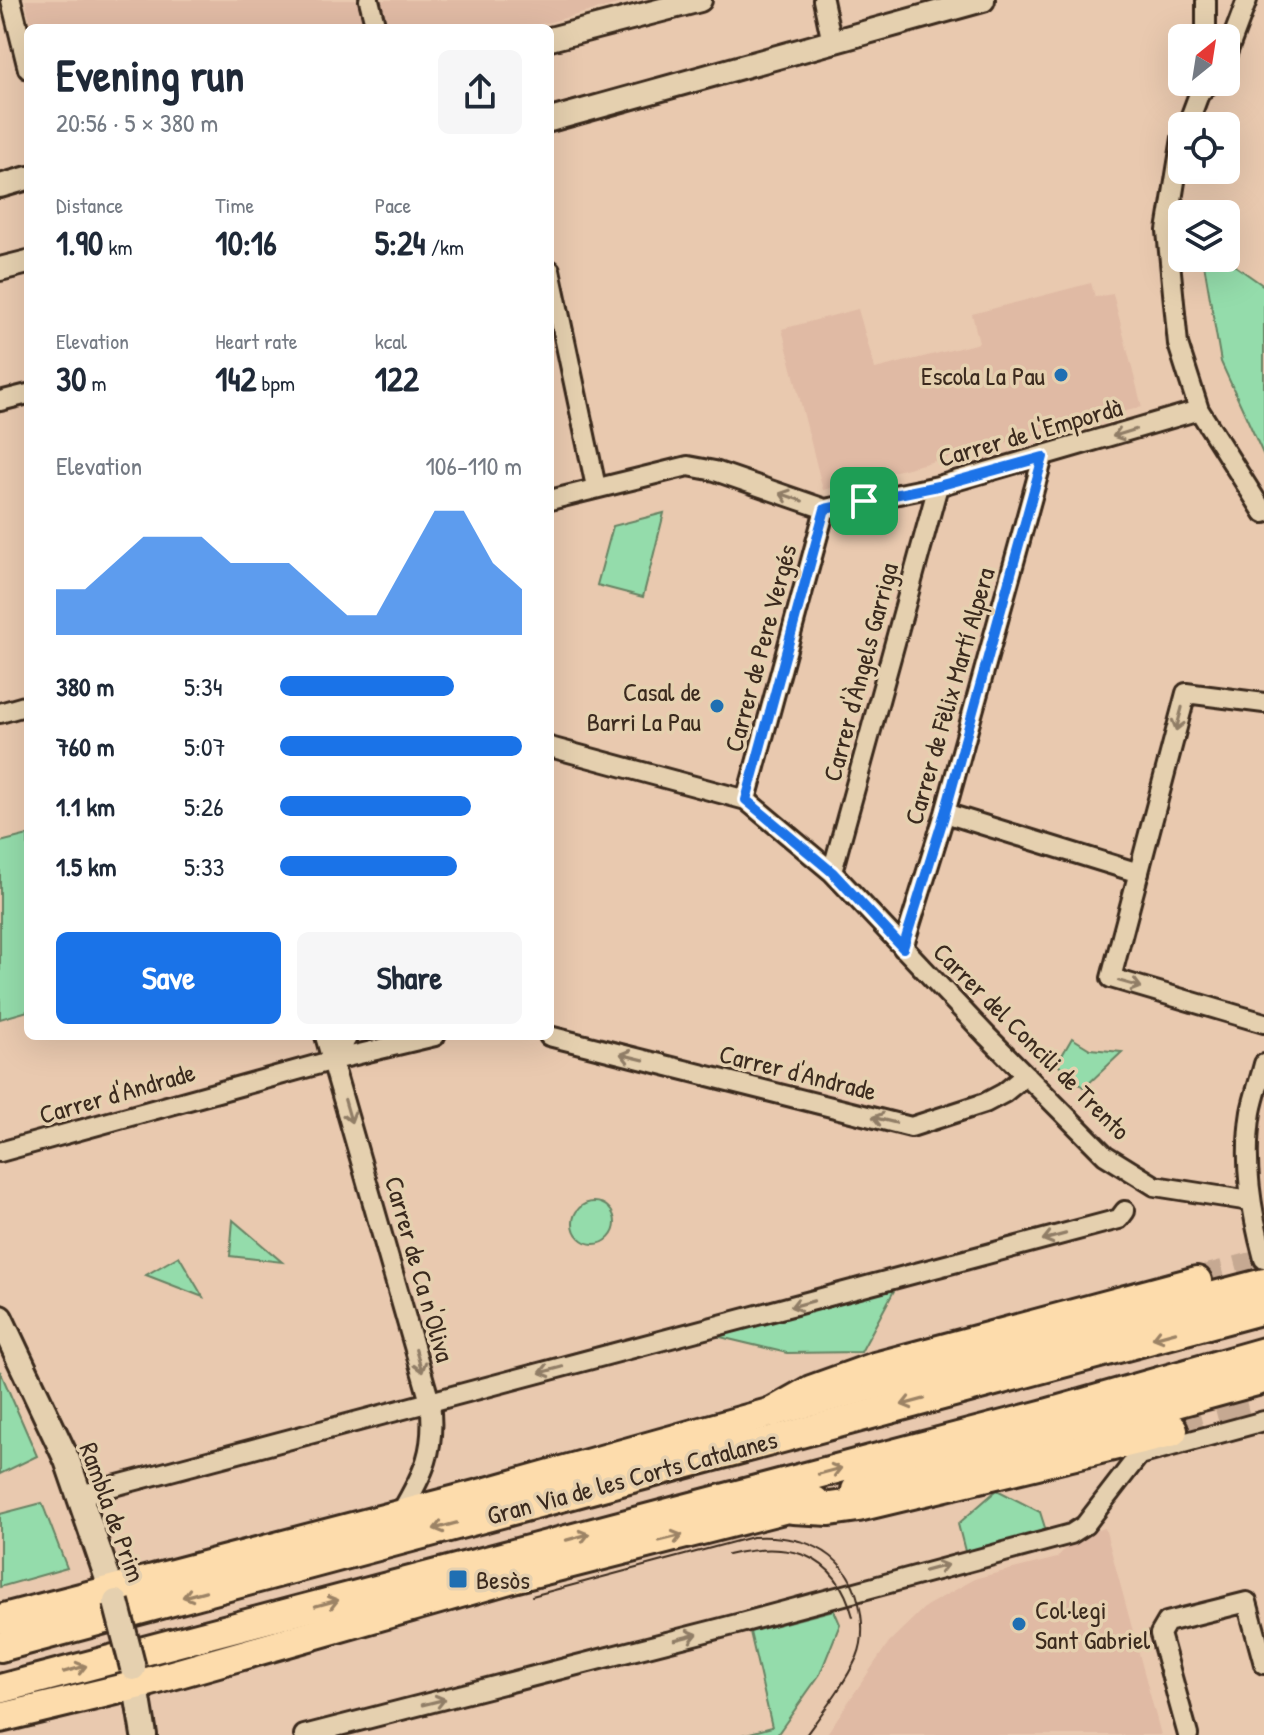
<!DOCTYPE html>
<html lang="en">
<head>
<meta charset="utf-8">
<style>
  :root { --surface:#fff; --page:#f6f6f7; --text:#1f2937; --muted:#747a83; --accent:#1a73e8 }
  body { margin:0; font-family:"Patrick Hand",sans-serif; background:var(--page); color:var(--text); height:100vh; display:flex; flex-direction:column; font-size:30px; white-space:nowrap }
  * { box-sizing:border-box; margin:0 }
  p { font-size:26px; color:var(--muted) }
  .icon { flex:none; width:44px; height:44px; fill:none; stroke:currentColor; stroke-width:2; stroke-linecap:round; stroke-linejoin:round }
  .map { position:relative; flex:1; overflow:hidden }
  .side { position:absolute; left:24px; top:24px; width:530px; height:1016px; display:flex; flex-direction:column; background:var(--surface); border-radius:12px; box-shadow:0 8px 32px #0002 }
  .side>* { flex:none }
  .needle { width:52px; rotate:30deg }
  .buttons { position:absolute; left:1168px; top:24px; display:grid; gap:16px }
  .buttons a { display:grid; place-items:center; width:72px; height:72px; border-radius:12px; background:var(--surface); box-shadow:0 8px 32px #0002; font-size:40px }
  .pin { position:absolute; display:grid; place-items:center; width:68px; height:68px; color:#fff; margin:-34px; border-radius:16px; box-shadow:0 4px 12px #0006 }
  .round { display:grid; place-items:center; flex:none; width:84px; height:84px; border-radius:12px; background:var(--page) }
  .head { display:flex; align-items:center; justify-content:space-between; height:136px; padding:0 32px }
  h1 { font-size:44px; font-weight:700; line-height:60px }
  .stats { display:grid; grid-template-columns:repeat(3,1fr); gap:12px; height:136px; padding:8px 32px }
  .stats div { display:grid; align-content:center }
  .stats b { font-size:34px; font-weight:700 }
  .stats small { font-size:22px; font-weight:400 }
  .stats p { font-size:22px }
  .chart { height:224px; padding:16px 32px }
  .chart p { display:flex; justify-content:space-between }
  .chart svg { width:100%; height:144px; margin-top:8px; fill:var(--accent); opacity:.7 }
  .button { display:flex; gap:16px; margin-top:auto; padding:16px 32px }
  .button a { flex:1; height:92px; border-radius:12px; background:var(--accent); color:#fff; font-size:32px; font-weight:700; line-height:92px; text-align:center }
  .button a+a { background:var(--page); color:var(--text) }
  ul { padding:0 32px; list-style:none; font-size:26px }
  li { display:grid; grid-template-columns:128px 96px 1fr; align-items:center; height:60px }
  li i { height:20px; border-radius:10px; background:var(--accent) }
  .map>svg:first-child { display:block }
</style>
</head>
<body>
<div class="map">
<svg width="1264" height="1735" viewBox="0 0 1264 1735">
  <rect width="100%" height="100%" fill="#e9c9af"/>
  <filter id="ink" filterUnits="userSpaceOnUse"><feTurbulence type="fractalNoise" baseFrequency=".0125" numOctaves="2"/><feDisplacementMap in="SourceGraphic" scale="16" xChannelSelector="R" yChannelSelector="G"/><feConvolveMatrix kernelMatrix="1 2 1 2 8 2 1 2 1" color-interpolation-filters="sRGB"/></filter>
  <g filter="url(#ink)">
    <path fill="#e0baa4" d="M25,0h608l-106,28h-495z
      M1091,283l4,14 18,-3 29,113 -319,83 -41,-161 76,-20 17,60 104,-26 -7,-29z
      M1105,1528l56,207h-335l63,-93 37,-36 51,-28 80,-20 18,-22z"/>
    <path fill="#94dcab" stroke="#688364" stroke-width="2" d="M1211,258h13l40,28v170l-43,-94 -17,-98z
      M664,513l-21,84 -46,-12 16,-59z
      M28,835v176l-28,8v-177z
      M1072,1038l18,11 32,3 -38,36 -27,-24z
      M573 1223a21 21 0 1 1 42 0a21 21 0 1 1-42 0Z
      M233,1220l49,42 -52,-6z
      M179,1256l24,41 -57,-22z
      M896,1287l-35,65 -74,1 -71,-17z
      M0,1371l37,85 -37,18z
      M997,1490l43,22 7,22 -81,21 -8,-31z
      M42,1503l25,65 -67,19v-73z
      M834,1610l6,14 -20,50 -43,61h-34l29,-8 -22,-95z"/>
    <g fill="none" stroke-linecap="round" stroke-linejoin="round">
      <path stroke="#c6a992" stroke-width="28" stroke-dasharray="28 14" stroke-linecap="butt" d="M1197,1281l67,-18"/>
      <path stroke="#c6a992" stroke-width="32" stroke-dasharray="32 16" stroke-linecap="butt" d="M1171,1430l93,-24"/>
      <defs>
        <path id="minor" d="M11,0l17,69
          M369,0l7,28
          M823,0l9,43
          M1204,38l2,-10v-28
          M1226,56l21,-56
          M1187,126l12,-32 12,-12
          M1182,138l-15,93 11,113 21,66 65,103
          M550,270l46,217
          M0,401l28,-7
          M550,500l138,-34 27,5 110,38 113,-23 261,-76
          M1264,703l-78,-10 -75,285 153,45
          M0,713l28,-8
          M550,747l196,53 86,72 155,164 118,119 50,31 95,15
          M746,800l79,-291
          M945,813l194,60
          M832,872l106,-386
          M903,948l42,-135 98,-356
          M325,1036l105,366c6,48 -6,71 -30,112
          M549,1036l362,91 74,-24 19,-10 22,-18
          M334,1060l14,-24
          M1264,1064c-4,16 -10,32 -13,48 -8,50 0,99 13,147
          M0,1152l334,-92 101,-24
          M80,1495l1039,-276 6,-8
          M304,1735l433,-111 334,-90 14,-9 54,-70 125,-34
          M1188,1735l-28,-101 7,-12 80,-20 17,62"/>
        <path id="tertiary" d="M550,39l150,-39
          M550,120l433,-120
          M0,186l28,-8
          M0,269l28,-7"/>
        <path id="secondary" d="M0,1318l67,142 49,142
          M133,1668l11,67"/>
        <path id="primary" d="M856,1490l408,-111
          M0,1619l487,-127 285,-80 492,-129
          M0,1718l137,-33 376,-107 302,-77"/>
        <path id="trunk" d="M772,1412l39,-22 64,-23 322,-86
          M0,1647l1264,-338
          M0,1689l1049,-276 215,-61"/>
        <path id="motorway" d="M793,1507l37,2 28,-4 313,-75"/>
      </defs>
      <use href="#minor" stroke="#3b2a1e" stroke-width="24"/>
      <use href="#tertiary" stroke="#3b2a1e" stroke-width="28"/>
      <use href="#secondary" stroke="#3b2a1e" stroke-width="30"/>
      <use href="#primary" stroke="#3b2a1e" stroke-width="34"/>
      <use href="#trunk" stroke="#3b2a1e" stroke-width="34"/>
      <use href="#motorway" stroke="#3b2a1e" stroke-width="38"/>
      <use href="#minor" stroke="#e5d0af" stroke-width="18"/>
      <use href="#tertiary" stroke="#e5d0af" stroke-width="22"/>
      <use href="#secondary" stroke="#e5d0af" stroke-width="24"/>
      <use href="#primary" stroke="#fddcac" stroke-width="28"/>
      <use href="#trunk" stroke="#fddcac" stroke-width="28"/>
      <use href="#motorway" stroke="#fddcac" stroke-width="32"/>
      <path stroke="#3b2a1e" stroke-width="2" d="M728,1555c59,-14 108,-4 125,62
        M532,1596l220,-59c57,-3 100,17 109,77 2,14 2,29 -4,43 -13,28 -33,53 -51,78"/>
      <defs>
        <path id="secondary-bridge" d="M116,1602l17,66"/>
      </defs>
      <use href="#secondary-bridge" stroke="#3b2a1e" stroke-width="30" stroke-linecap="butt"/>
      <use href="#secondary-bridge" stroke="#e5d0af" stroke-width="24"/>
    </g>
    <defs><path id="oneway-shaft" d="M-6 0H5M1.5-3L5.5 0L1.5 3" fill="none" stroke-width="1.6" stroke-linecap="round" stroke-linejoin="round" transform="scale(2)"/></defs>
    <g stroke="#907d66">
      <use href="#oneway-shaft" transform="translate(1124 433) rotate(163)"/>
      <use href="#oneway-shaft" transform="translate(791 497) rotate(-161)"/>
      <use href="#oneway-shaft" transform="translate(1179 719) rotate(105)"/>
      <use href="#oneway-shaft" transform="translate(1130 984) rotate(16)"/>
      <use href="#oneway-shaft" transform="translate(632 1057) rotate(-166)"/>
      <use href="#oneway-shaft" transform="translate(348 1111) rotate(74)"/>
      <use href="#oneway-shaft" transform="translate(884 1120) rotate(-166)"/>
      <use href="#oneway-shaft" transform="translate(1054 1237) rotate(165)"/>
      <use href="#oneway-shaft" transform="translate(802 1304) rotate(165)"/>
      <use href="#oneway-shaft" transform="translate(419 1361) rotate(74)"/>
      <use href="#oneway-shaft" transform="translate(551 1370) rotate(165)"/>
      <use href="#oneway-shaft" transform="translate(936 1568) rotate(-15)"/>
      <use href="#oneway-shaft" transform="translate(686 1637) rotate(-14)"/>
      <use href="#oneway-shaft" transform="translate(434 1702) rotate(-14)"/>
    </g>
    <g stroke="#9c8365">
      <use href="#oneway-shaft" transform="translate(1164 1335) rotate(165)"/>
      <use href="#oneway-shaft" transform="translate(913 1402) rotate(165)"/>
      <use href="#oneway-shaft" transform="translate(830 1471) rotate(-15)"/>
      <use href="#oneway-shaft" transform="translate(445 1526) rotate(165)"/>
      <use href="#oneway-shaft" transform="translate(578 1537) rotate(-15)"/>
      <use href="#oneway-shaft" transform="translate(671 1538) rotate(-14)"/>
      <use href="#oneway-shaft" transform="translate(194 1594) rotate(165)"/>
      <use href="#oneway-shaft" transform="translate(327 1603) rotate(-15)"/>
      <use href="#oneway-shaft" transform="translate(75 1669) rotate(-15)"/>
    </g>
  </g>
  <g fill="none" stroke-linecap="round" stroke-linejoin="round" filter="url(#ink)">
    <defs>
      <path id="route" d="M1043,457l-98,356 -42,135 -71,-76 -86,-72 79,-291 113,-23z"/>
    </defs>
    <use href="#route" stroke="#fff" stroke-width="16"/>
    <use href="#route" stroke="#1a73e8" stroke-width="10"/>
  </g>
  <g fill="#1f6fb2" stroke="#e5d0af" stroke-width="3">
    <circle cx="1061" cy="375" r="8"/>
    <circle cx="717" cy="706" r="8"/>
    <rect x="448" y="1569" width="20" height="20" rx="4"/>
    <circle cx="1019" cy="1624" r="8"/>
  </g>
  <g text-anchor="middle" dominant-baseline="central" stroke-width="7" stroke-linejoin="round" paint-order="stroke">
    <g font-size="26" fill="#3b2a1e" stroke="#e5d0af" text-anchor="end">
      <text x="1045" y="375">Escola La Pau</text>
      <text x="701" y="691">Casal de<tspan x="701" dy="30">Barri La Pau</tspan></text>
      <text x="476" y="1579" text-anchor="start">Besòs</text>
      <text x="1035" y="1609" text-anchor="start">Col·legi<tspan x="1035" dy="30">Sant Gabriel</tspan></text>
    </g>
    <g font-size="26" fill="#3b2a1e" stroke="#e5d0af">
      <text transform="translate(1030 432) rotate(-16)">Carrer de l'Empordà</text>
      <text transform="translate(760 648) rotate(-75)">Carrer de Pere Vergés</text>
      <text transform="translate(860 672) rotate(-75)">Carrer d'Àngels Garriga</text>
      <text transform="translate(949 696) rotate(-74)">Carrer de Fèlix Martí Alpera</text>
      <text transform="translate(1032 1041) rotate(45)">Carrer del Concili de Trento</text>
      <text transform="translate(798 1072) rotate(14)">Carrer d'Andrade</text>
      <text transform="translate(117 1093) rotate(-16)">Carrer d'Andrade</text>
      <text transform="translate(420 1269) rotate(74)">Carrer de Ca n'Oliva</text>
      <text transform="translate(632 1477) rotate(-15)">Gran Via de les Corts Catalanes</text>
      <text transform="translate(113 1512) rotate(70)">Rambla de Prim</text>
    </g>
  </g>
</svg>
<div class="buttons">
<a><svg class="needle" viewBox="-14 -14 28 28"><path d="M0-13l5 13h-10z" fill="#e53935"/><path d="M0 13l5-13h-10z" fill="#747a83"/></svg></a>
<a><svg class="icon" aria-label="locate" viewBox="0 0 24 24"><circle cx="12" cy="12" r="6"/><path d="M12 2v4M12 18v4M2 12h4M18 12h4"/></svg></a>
<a><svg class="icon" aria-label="layers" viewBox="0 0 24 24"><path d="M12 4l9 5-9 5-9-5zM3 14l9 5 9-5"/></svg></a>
</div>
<div class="pin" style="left:864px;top:501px;background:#1e9e55"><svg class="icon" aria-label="arrive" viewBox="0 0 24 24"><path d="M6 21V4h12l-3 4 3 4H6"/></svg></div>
<section class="side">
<div class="head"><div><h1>Evening run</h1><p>20:56 · 5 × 380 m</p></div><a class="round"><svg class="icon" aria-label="share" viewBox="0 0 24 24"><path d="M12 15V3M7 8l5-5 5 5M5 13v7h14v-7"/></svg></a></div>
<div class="stats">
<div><p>Distance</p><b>1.90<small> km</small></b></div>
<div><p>Time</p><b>10:16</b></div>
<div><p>Pace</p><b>5:24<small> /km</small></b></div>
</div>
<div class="stats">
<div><p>Elevation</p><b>30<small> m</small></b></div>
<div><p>Heart rate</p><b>142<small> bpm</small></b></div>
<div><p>kcal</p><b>122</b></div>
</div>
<div class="chart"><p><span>Elevation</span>106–110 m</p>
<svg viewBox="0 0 160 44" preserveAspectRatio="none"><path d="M0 44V30L10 30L20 22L30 14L40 14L50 14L60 22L70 22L80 22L90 30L100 38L110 38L120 22L130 6L140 6L150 22L160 30V44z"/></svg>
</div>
<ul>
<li><b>380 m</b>5:34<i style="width:72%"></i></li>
<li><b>760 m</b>5:07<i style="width:100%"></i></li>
<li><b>1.1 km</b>5:26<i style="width:79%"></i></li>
<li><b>1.5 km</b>5:33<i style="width:73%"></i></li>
</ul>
<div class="button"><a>Save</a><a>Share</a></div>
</section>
</div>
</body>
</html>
